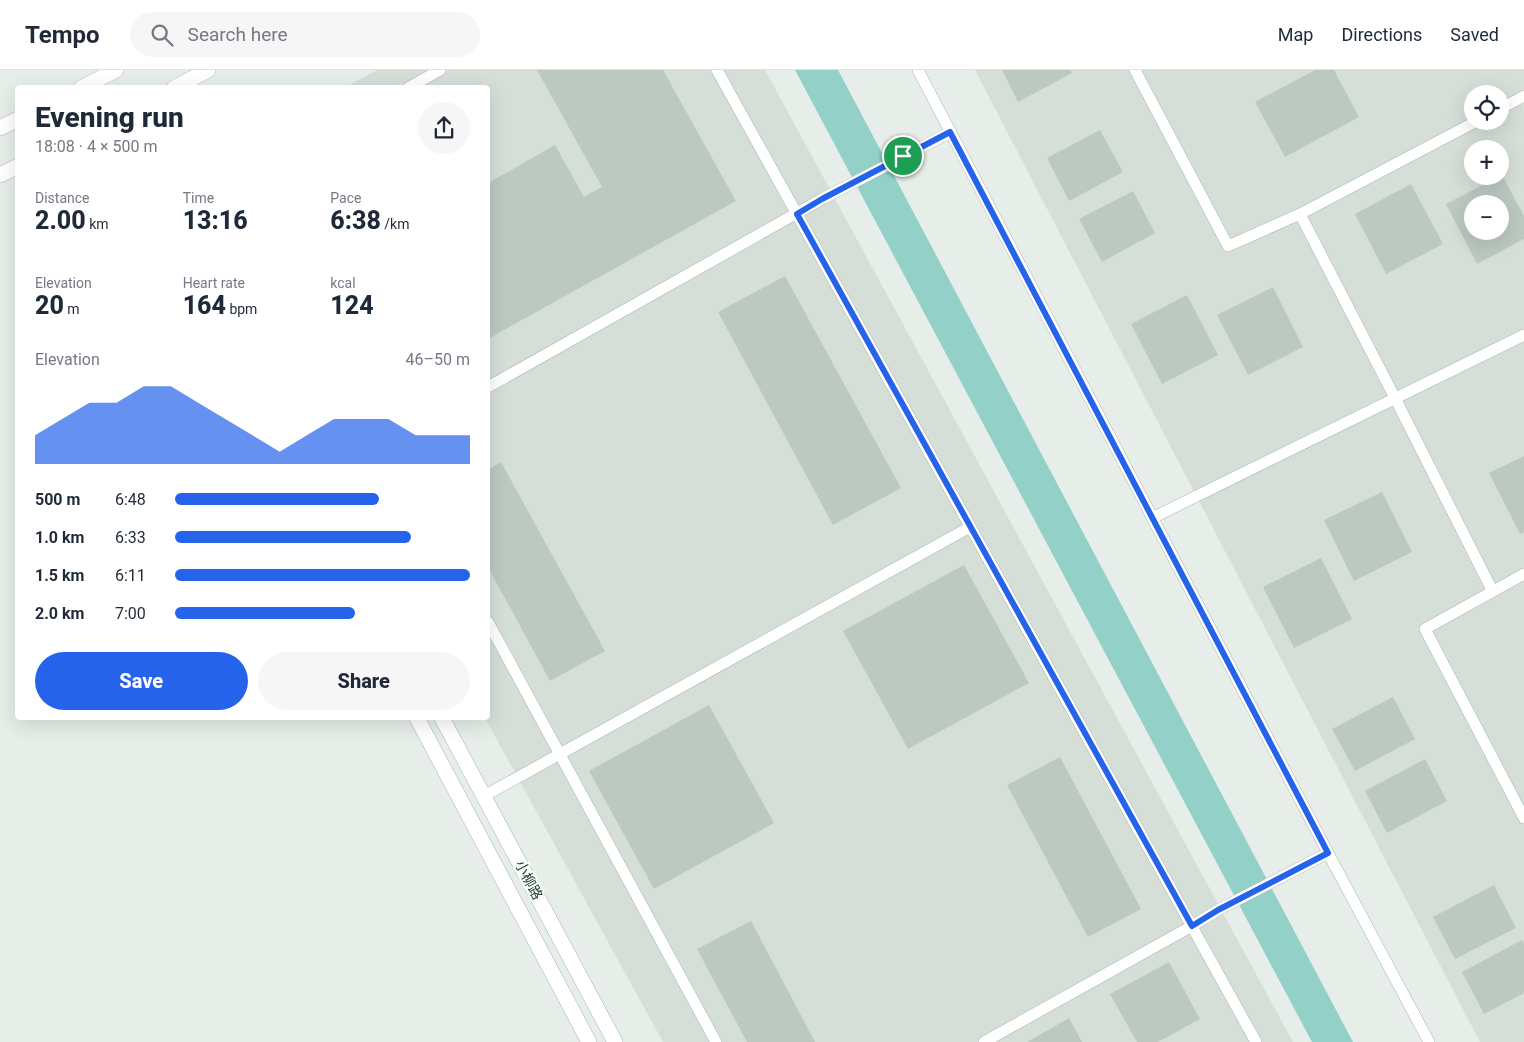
<!DOCTYPE html>
<html lang="en">
<head>
<meta charset="utf-8">
<style>
  :root { --surface:#fff; --page:#f6f6f7; --text:#1f2937; --muted:#747a83; --line:#e0e1e3; --accent:#2563eb }
  body { margin:0; font-family:Roboto,"Noto Sans SC",sans-serif; background:var(--page); color:var(--text); height:100vh; display:flex; flex-direction:column; font-size:19px; white-space:nowrap }
  * { box-sizing:border-box; margin:0 }
  p { font-size:16px; color:var(--muted) }
  .icon { flex:none; width:28px; height:28px; fill:none; stroke:currentColor; stroke-width:2; stroke-linecap:round; stroke-linejoin:round }
  .map { position:relative; flex:1; overflow:hidden }
  .sheet { position:absolute; left:15px; top:15px; width:475px; height:635px; display:flex; flex-direction:column; background:var(--surface); border-radius:5px; box-shadow:0 5px 20px #0002 }
  .sheet>* { flex:none }
  .tools { position:absolute; left:1464px; top:15px; display:grid; gap:10px }
  .tools a { display:grid; place-items:center; width:45px; height:45px; border-radius:50%; background:var(--surface); box-shadow:0 5px 20px #0002; font-size:25px }
  .pin { position:absolute; display:grid; place-items:center; width:42px; height:42px; color:#fff; margin:-21px; border:2px solid #fff; border-radius:50%; box-shadow:0 1px 5px #0007 }
  .round { display:grid; place-items:center; flex:none; width:52px; height:52px; border-radius:26px; background:var(--page) }
  .headline { display:flex; align-items:center; justify-content:space-between; height:85px; padding:0 20px }
  h1 { font-size:28px; font-weight:800; line-height:38px }
  .figures { display:grid; grid-template-columns:repeat(3,1fr); gap:8px; height:85px; padding:5px 20px }
  .figures div { display:grid; align-content:center }
  .figures b { font-size:25px; font-weight:800 }
  .figures small { font-size:14px; font-weight:400 }
  .figures p { font-size:14px }
  .chart { height:140px; padding:10px 20px }
  .chart p { display:flex; justify-content:space-between }
  .chart svg { width:100%; height:90px; margin-top:5px; fill:var(--accent); opacity:.7 }
  .primary-button { display:flex; gap:10px; margin-top:auto; padding:10px 20px }
  .primary-button a { flex:1; height:58px; border-radius:30px; background:var(--accent); color:#fff; font-size:20px; font-weight:800; line-height:58px; text-align:center }
  .primary-button a+a { background:var(--page); color:var(--text) }
  ul { padding:0 20px; list-style:none; font-size:16px }
  li { display:grid; grid-template-columns:80px 60px 1fr; align-items:center; height:38px }
  li i { height:12px; border-radius:6px; background:var(--accent) }
  header { display:flex; align-items:center; gap:30px; box-sizing:border-box; height:70px; padding:0 25px; background:var(--surface); border-bottom:1px solid var(--line) }
  header strong { font-size:24px }
  nav { display:flex; gap:28px; margin-inline-start:auto; font-size:18px }
  .search { width:350px; height:45px; background:var(--page); display:flex; align-items:center; gap:12px; box-sizing:border-box; padding:0 18px; border-radius:28px; color:var(--muted); font-size:19px }
  .map>svg:first-child { display:block }
</style>
</head>
<body>
<header>
<strong>Tempo</strong>
<div class="search"><svg class="icon" aria-label="search" viewBox="0 0 24 24"><circle cx="10" cy="10" r="6"/><path d="M15 15l6 6"/></svg>Search here</div>
<nav><a>Map</a><a>Directions</a><a>Saved</a></nav>
</header>
<div class="map">
<svg width="1524" height="972" viewBox="0 0 1524 972">
  <rect width="100%" height="100%" fill="#e7eee9"/>
  <path fill="#d5ded7" fill-rule="evenodd" d="M377,0h388l528,972h-630l-178,-324h3v-630h-144z
    M975,0h549v972h-44zM1472,24h28v27h-28zM1472,79h28v27h-28zM1472,134h28v27h-28z"/>
  <path fill="#92d0c8" d="M795,0h43l515,972h-41z"/>
  <path fill="#bcc9c1" fill-rule="evenodd" d="M537,0h126l73,131 -248,138v-156l67,-38 29,52 18,-10z
    M1002,0h68l2,3 -54,29z
    M1315,0h19l25,47 -74,40 -30,-55z
    M1100,60l23,42 -54,29 -22,-43z
    M1502,105l22,41v23l-47,25 -31,-60zM1472,134h28v27h-28z
    M1411,114l32,60 -57,30 -31,-60z
    M1133,121l22,42 -53,29 -23,-43z
    M785,206l116,212 -68,37 -115,-213z
    M1273,217l30,60 -55,28 -31,-60z
    M1187,225l31,60 -56,29 -31,-60z
    M1524,386v76l-4,2 -31,-61z
    M501,392l104,189 -55,30 -62,-114v-97z
    M1382,422l30,60 -58,29 -30,-61z
    M1321,488l31,61 -58,29 -31,-61z
    M964,495l65,118 -121,66 -65,-118z
    M1393,627l22,42 -60,32 -23,-42z
    M709,635l65,118 -120,66 -65,-118z
    M1060,687l81,152 -53,28 -81,-152z
    M1425,689l22,42 -60,32 -22,-42z
    M1494,815l22,43 -61,31 -22,-42z
    M751,851l64,121h-68l-50,-93z
    M1522,870l2,3v50l-40,21 -22,-42z
    M1169,892l31,57 -42,23h-21l-27,-48z
    M1069,948l13,24h-55z"/>
  <g fill="none" stroke-linecap="round" stroke-linejoin="round">
    <defs>
      <path id="service" d="M717,0l539,972
        M918,0l410,783 101,189
        M1135,0l93,176 72,-32 177,-93
        M408,18l32,-18
        M1500,39l24,-13
        M1300,144l95,184 97,192
        M488,317l334,-188 129,-67
        M1152,448l372,-183
        M1524,504l-99,55 99,189
        M488,552l228,420
        M484,726l486,-269
        M984,972l208,-116 26,-16 110,-57"/>
      <path id="tertiary" d="M81,18l35,-18
        M174,18l34,-18
        M0,58l18,-9
        M0,105l18,-9
        M417,648l172,324
        M442,648l173,324"/>
    </defs>
    <use href="#service" stroke="#a9b6ae" stroke-width="12"/>
    <use href="#tertiary" stroke="#a9b6ae" stroke-width="16"/>
    <use href="#service" stroke="#fff" stroke-width="11"/>
    <use href="#tertiary" stroke="#fff" stroke-width="15"/>
  </g>
  <g fill="none" stroke-linecap="round" stroke-linejoin="round">
    <defs>
      <path id="route" d="M950,62l378,721 -110,57 -26,16 -395,-712 25,-15z"/>
    </defs>
    <use href="#route" stroke="#fff" stroke-width="10"/>
    <use href="#route" stroke="#2563eb" stroke-width="6"/>
  </g>
  <g text-anchor="middle" dominant-baseline="central" stroke-width="4.5" stroke-linejoin="round" paint-order="stroke">
    <g font-size="14" fill="#264031" stroke="#f7fbf8">
      <text transform="translate(529 810) rotate(62)">小柳路</text>
    </g>
  </g>
</svg>
<div class="tools">
<a><svg class="icon" aria-label="locate" viewBox="0 0 24 24"><circle cx="12" cy="12" r="6"/><path d="M12 2v4M12 18v4M2 12h4M18 12h4"/></svg></a>
<a>+</a>
<a>−</a>
</div>
<div class="pin" style="left:903px;top:86px;background:#1e9e55"><svg class="icon" aria-label="arrive" viewBox="0 0 24 24"><path d="M6 21V4h12l-3 4 3 4H6"/></svg></div>
<section class="sheet">
<div class="headline"><div><h1>Evening run</h1><p>18:08 · 4 × 500 m</p></div><a class="round"><svg class="icon" aria-label="share" viewBox="0 0 24 24"><path d="M12 15V3M7 8l5-5 5 5M5 13v7h14v-7"/></svg></a></div>
<div class="figures">
<div><p>Distance</p><b>2.00<small> km</small></b></div>
<div><p>Time</p><b>13:16</b></div>
<div><p>Pace</p><b>6:38<small> /km</small></b></div>
</div>
<div class="figures">
<div><p>Elevation</p><b>20<small> m</small></b></div>
<div><p>Heart rate</p><b>164<small> bpm</small></b></div>
<div><p>kcal</p><b>124</b></div>
</div>
<div class="chart"><p><span>Elevation</span>46–50 m</p>
<svg viewBox="0 0 160 44" preserveAspectRatio="none"><path d="M0 44V30L10 22L20 14L30 14L40 6L50 6L60 14L70 22L80 30L90 38L100 30L110 22L120 22L130 22L140 30L150 30L160 30V44z"/></svg>
</div>
<ul>
<li><b>500 m</b>6:48<i style="width:69%"></i></li>
<li><b>1.0 km</b>6:33<i style="width:80%"></i></li>
<li><b>1.5 km</b>6:11<i style="width:100%"></i></li>
<li><b>2.0 km</b>7:00<i style="width:61%"></i></li>
</ul>
<div class="primary-button"><a>Save</a><a>Share</a></div>
</section>
</div>
</body>
</html>
